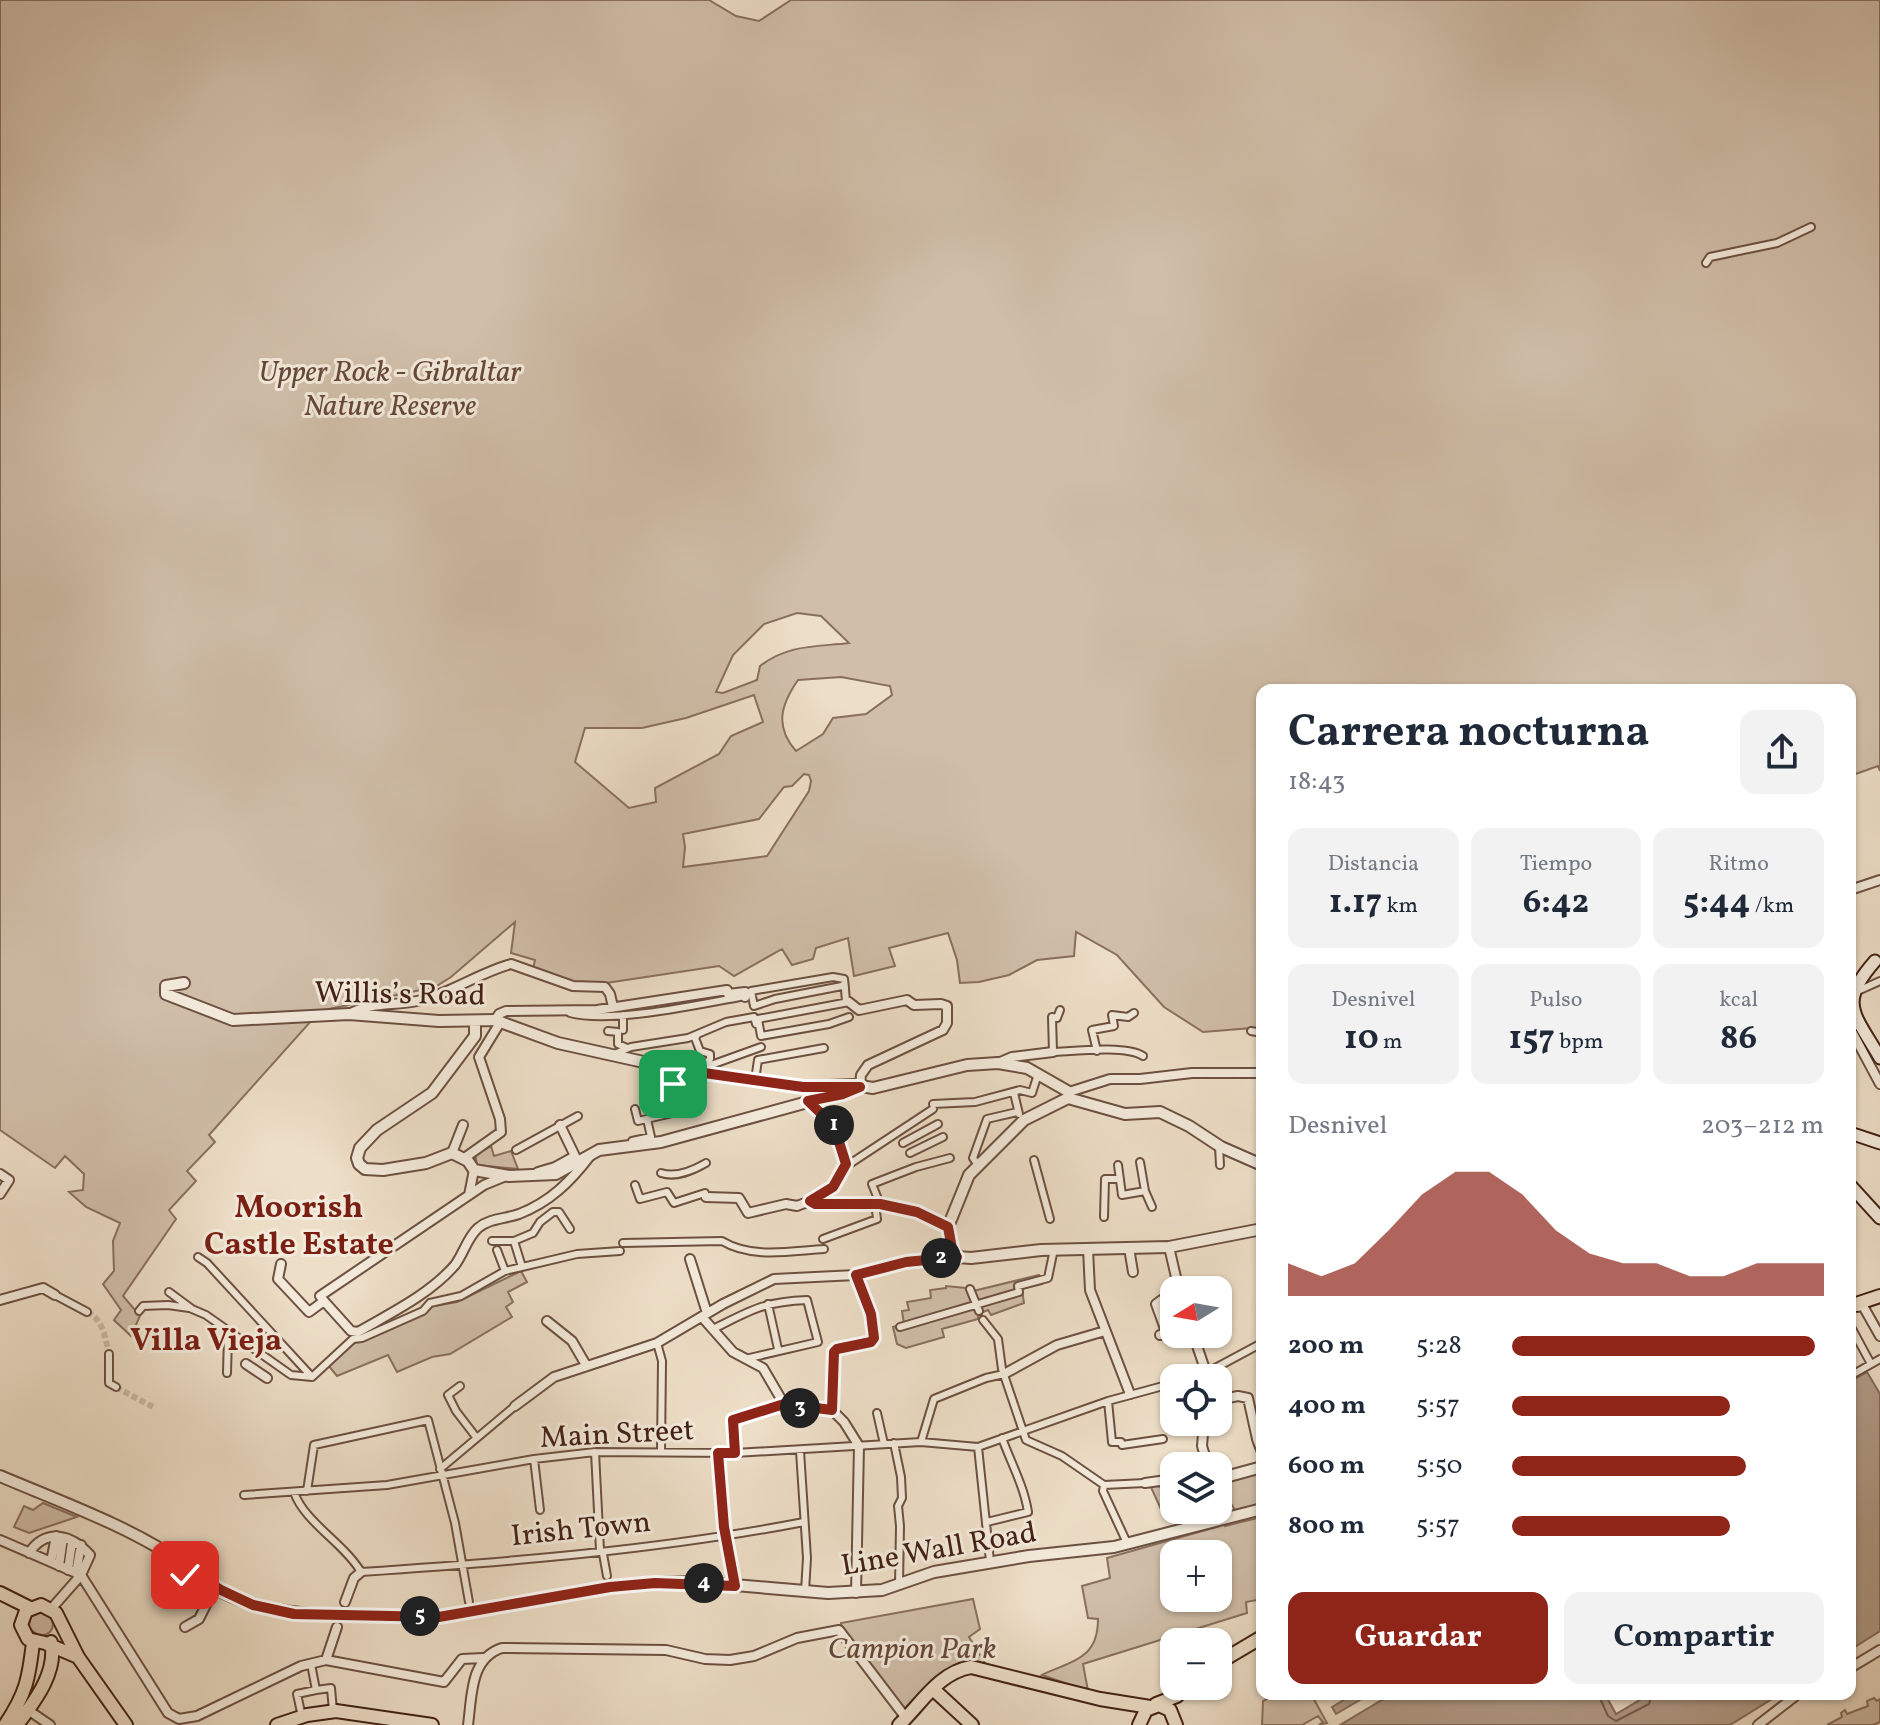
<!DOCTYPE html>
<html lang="es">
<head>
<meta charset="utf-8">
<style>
  :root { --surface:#fff; --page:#f2f2f3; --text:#1f2937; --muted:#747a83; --accent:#8f2418 }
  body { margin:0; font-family:Vollkorn,serif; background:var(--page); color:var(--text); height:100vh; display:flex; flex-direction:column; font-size:30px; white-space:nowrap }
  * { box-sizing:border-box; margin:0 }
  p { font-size:26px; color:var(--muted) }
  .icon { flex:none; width:44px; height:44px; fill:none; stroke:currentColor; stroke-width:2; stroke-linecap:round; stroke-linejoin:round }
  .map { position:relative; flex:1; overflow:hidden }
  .side { position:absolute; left:1256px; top:684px; width:600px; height:1016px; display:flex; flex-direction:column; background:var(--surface); border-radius:16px; box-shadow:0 2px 6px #0004 }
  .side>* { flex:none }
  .needle { width:52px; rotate:259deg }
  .fabs { position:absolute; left:1160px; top:1276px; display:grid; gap:16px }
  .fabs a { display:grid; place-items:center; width:72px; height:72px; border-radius:16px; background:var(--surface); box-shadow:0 2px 6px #0004; font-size:40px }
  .pin { position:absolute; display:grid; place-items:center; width:68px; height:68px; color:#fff; margin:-34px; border-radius:16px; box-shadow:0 4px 12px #0006 }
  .km { position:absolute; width:40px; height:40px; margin:-20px; border-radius:50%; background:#222; color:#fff; font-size:22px; line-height:40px; text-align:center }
  .round { display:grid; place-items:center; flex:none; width:84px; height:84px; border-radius:16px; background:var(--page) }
  .head { display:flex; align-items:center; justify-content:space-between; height:136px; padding:0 32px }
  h1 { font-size:44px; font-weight:700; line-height:60px }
  .metrics { display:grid; grid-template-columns:repeat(3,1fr); gap:12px; height:136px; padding:8px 32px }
  .metrics div { display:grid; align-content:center; border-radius:16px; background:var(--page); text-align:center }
  .metrics b { font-size:34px; font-weight:700 }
  .metrics small { font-size:22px; font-weight:400 }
  .metrics p { font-size:22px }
  .chart { height:224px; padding:16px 32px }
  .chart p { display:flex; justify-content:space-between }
  .chart svg { width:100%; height:144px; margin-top:8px; fill:var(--accent); opacity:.7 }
  .cta { display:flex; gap:16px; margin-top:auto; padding:16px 32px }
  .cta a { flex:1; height:92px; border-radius:16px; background:var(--accent); color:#fff; font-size:32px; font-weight:700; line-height:92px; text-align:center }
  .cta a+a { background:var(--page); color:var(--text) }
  ul { padding:0 32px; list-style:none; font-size:26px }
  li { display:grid; grid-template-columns:128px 96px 1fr; align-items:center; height:60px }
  li i { height:20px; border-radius:10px; background:var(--accent) }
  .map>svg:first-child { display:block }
</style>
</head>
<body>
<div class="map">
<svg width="1880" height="1725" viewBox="0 0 1880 1725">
  <rect width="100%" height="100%" fill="#eddec7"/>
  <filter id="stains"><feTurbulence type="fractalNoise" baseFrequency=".0025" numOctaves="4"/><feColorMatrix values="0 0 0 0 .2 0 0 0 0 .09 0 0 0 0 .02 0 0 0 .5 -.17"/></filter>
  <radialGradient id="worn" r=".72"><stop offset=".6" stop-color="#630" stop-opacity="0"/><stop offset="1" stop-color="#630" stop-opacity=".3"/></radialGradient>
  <path fill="#d0bea9" stroke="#896f5e" stroke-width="2" fill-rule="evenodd" d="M0,0h709l27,16 23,5 32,-21h1089v771l-2,-5 -28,10v-86h-588v340l-10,-2 -49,4 -39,-25 -47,-52 -41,-23 -2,24 -37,4 -28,15 -30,7 -19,1 -3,-23 -9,-27 -59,15 6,18 -41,10 -6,-38 -32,10 -3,11 -21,6 -10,-16 -48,27 -15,-10 -113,17 -33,-1 -40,-13 2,-9 -24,-7 4,-31 -64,55 -16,10 -115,24 -111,124 6,7 -28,29 9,10 -27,29 7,9 -53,77 17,20 -9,20 -17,-16 7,-10 -18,-26 11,-13 -1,-30 7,-18 -34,-16 -17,-15 14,-2 1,-16 -19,-18 -10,12 -55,-38zM797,613l24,3 28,27c-33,4 -60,1 -89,23l-3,14 -34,13 -7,-1 17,-37 31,-31zM841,677l49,9 2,9 -26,19 -33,4 -10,16 -27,17c-21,-24 -16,-45 2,-71zM754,695l9,27 -32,14 -12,18 -64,34 1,14 -27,6 -54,-46 10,-34h57l44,-10zM804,774l5,1 2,6 -2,10 -42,65 -84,11 2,-20 -2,-13 76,-15 25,-32 8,-1z
    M491,1146l3,10 17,-5 7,18 -41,-4 -2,-11z
    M521,1271l6,11 -19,10 5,10 -7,5 6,10 -62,37 -18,3 -35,15 -9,-17 -51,21 -9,-11c29,-29 59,-42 99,-54l6,-5 24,-4z
    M1039,1275l3,9 -20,5 2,14 -33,12 -3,-5 -10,4v5l-36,10 2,8 -38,11 -9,-4 -4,-17 11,-3 -2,-13 7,-1 -2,-8 24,-4 -1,-8 16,-2v-2l20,2 3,4z
    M1253,1473l7,3 2,28 -27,6 -5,-8 -3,-23z
    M1163,1484h11v3l-7,2 8,27 -10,2 -15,-33 11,2z
    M43,1503l34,14 -48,16 -15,-6 10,-21 9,4z
    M1262,1517v82l-16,3 1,11 -164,51 5,27 -46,-16c31,-15 56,-16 56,-56l-10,-1 -6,-32 28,-8 -3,-20 110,-31 1,-3 5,-1 2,3zM1174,1554h44v44h-44z
    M973,1599l7,30 -11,8 16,26h-23l-12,6 -43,44 -65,-83 -1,-7z
    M36,1611l13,2c7,10 5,22 -10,23l-10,-8 1,-12z
    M1276,1694h35l16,29 -8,2 4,-3 -5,-6 -16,9h-40l1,-24z
    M1874,1698l3,3 3,-2v23l-7,3h-46l15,-8 -1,-4 4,-3 2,4 21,-8 -1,-5z"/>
  <path fill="#b39d8a" stroke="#866b5b" stroke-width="2" d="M1867,1372l13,22v237l-30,19v-268z
    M1354,1694h9l2,3 -29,17 -4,-7z
    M1392,1694h213l11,20 34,-20h130l-50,31h-390z"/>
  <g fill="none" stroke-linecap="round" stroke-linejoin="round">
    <path stroke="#7a5e4f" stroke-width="2" d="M1598,1694l10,22 8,5 33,-17 3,-10"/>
    <path stroke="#cbb8a3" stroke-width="6" stroke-dasharray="6 3" stroke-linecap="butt" d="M87,1312c17,8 18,26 22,42
      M116,1387l37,20"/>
    <defs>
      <path id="pedestrian" d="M1706,263l4,-6 67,-14 34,-16
        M845,988l-3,-2 -67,13 -21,7 -3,-15 82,-14 11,2 1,9v1l1,13
        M1860,990l20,-9
        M1060,1010l-3,8 -5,-1 1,35c22,-1 73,-7 90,4
        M570,1013c41,11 131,-9 175,-17
        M849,1017l-20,7 -68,12 -3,-17 91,-17
        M623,1030v-15
        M608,1031l10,1v12l9,4
        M1251,1031l11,2
        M697,1035l-2,3 5,13 10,3v5l-7,8
        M1097,1051l-5,-21 22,-4 -2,-11 16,2 6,-4
        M612,1055l19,-8 57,-9 38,-16 28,-5 2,7
        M701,1071l10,-6 50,-18
        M755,1080l3,-20 66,-12
        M1014,1093l5,21
        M933,1104l42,-2 45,-12 12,3 6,-19
        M635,1109l3,12 39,-9 -4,-28 9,-14
        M632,1141l19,-4 -4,-18
        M903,1143l35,-19
        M1219,1146l1,19
        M516,1150l62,-34
        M910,1153l33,-16
        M1034,1160l16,59
        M1140,1162l5,29 7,16
        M978,1165l-5,-7 14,-39 30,-7
        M1118,1165l4,30 23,-4
        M845,1167l88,-58
        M661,1173c15,5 31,-2 45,-10
        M635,1185l5,14 27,-7 7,11 31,-10
        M880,1204l-8,-20 44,-17 34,-9
        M1104,1217l1,-38h15
        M823,1239l54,-20 -2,-16
        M492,1241h22l8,26
        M514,1241l19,-8 7,-11 13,-10h6l11,17
        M623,1243l99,-2c30,18 68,10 102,8
        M497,1250l8,21
        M198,1257l9,6 105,114
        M970,1289l9,22
        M169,1292l23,17 14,6 85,60 21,2
        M55,1295l32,17
        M768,1304l10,45
        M139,1311l4,-5 25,-1 21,3
        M983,1320l15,19 4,30 24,71 36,16 42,29 41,-2
        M1850,1325l21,39
        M900,1327l119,-35 -1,-6 30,-8 6,-29
        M713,1329c39,-19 49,-27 94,-29l11,42 -73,17
        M657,1343l5,18 -1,90
        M109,1354v29l7,4
        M227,1373l1,-37
        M1850,1376l30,-17
        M312,1377l41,-38 9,-1 61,-27 7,-8 31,-7 44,-25 72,-17 43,-3
        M1189,1378l17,-5 56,-30
        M460,1386l-12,9 8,16 20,26
        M1108,1401l4,41h9l1,3 41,-6
        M877,1413l7,31
        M921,1442l13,-43 52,-21 18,-4
        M894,1443l7,34 1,21 -4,8 2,20 -1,59
        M978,1447l12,114
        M800,1451l7,107 -2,33
        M595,1452l5,98 3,4 4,22
        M718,1453l9,84
        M735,1453l-2,-33 51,-16
        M534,1459l6,51
        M440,1469l75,-63
        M1104,1485l-1,6 25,54
        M307,1491l7,-46 114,-25 27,103 14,79
        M294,1492c10,30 50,51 67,80 148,-10 297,-22 443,-50
        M244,1495l143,-10 147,-26 61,-7 140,1 186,-11 57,5 130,-46 66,-18
        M987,1522l41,-10c-4,-26 -17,-49 -26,-74
        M311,1664l5,26 15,-2 2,23
        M302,1717l-5,-23 19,-4"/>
      <path id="minor" d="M1850,890l30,-10
        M849,1002l10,8 48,-10 7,5 27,-1 6,2v17l-4,7 -75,35 -7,10 -1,12
        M349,1014c20,-12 45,-8 68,-13 33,-7 61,-28 94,-37l62,22 32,1 5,7 3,13
        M495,1020l4,-6 7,-3 91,-1 130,-20 1,4 17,-2v5
        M1850,1028l30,56
        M998,1063l14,-6 41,-5
        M1069,1092l41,-13h30l52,-6h70
        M808,1101l26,25 11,34 -5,18 -7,9 -23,14
        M452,1153l11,-28
        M463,1159l38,-27 -1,-13 -21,-62 22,-36
        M538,1172l17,-5 20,-11 -15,-31
        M0,1174l9,6 -9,14
        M469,1195l5,-25
        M706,1197l33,1 9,15 38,-9 11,2 13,-5 5,3 50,-1 18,2 34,7 31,15
        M1169,1247l10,43
        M1129,1248l4,24
        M1088,1249l2,41 40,104
        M690,1259l17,54
        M281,1264l-3,15 31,33 15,-11
        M0,1300l43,-12 12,7
        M324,1301l27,30 7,1c33,-19 72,-38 97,-67 9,-12 12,-27 23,-37 12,-10 27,-9 41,-14 31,-12 51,-32 71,-58
        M324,1301l-4,-5 164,-111 22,-9
        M1857,1307l6,-1 17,30
        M702,1317l31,35 30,16 21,36 48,6
        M547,1321l25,20 14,24
        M1193,1334l15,44
        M1160,1335l7,-1 -11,-30 18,-13
        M246,1364l21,14
        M1004,1374l53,-29 48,-14
        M1218,1400l20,-4 10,2 9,41 5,13
        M515,1406l39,-29 103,-34 66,-39 51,-25 82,-4 50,-13 51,-5
        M832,1410l12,12 15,24 -3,147
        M832,1410l3,-60 36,-8 3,-4 -3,-24 -15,-39
        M1204,1422l-2,24 6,20
        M1145,1483l29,-4
        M727,1537l8,49
        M0,1540l81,35
        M29,1553c17,-25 42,-19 61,2l-9,20 -29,33
        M51,1562l5,-26
        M59,1566l4,-28
        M68,1570l4,-28
        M76,1573l5,-28
        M81,1575l87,138 11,6 18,-3 104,-50 25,-6 118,22 18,-23 21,-1
        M345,1602l9,-24 7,-6
        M185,1627l14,-8 16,-32
        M326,1660l11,-33
        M1850,1668l30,-18
        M28,1710l22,15
        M468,1725c4,-29 2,-67 34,-77l164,2 39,9 25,1 24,-4 43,-18 42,-8 67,88
        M1758,1725l40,-31"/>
      <path id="tertiary" d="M184,983l-18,3v8l67,26 116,-6 90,7 56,-1 63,23 117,26 128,18 51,-2 19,3 94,-23 31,-2 29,5 42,24 -1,6
        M475,1021v15l-43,57 -55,37 -17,18 -3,10 2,6 6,5 18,1 43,-7 26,-10 16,8 6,9 35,6 47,-2 43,-24 62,-8 198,-54
        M1262,1165l-41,-18 -32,-21 -29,-14 -35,2 -57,-16 -44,22 -55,55 -21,52 5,27 4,3 14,1 70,-8 128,-3 93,-18
        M0,1476c59,25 134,52 185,89
        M1218,1479l44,-12
        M185,1565l-1,8 3,4 11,-1c36,30 85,37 130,39
        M185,1565l5,-3 8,2 2,5 -2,7
        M354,1615l85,2 171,-30 45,-4 44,-1 129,11 54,-3 52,-18 95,-16 85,-9 148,-38"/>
      <path id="secondary" d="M1875,961c-38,43 -20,53 5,97
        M1850,1133l30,10
        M1850,1185l30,33"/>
      <path id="primary" d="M1850,1306l30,-10
        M0,1593l30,15
        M78,1657l-33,-14 -17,-4 -7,-14 5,-14 15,-6 15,8 22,44 48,68
        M1218,1663l44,-26
        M933,1689l39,36
        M1156,1704l21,-8 9,-10
        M5,1725c21,-31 24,-47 28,-83
        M17,1725c17,-23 41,-53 34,-83
        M277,1725l30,-10 29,-4 96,14
        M899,1725c23,-22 39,-52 72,-58l129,32 50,8
        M1139,1725l7,-15 13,-5 11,5 6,15"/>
    </defs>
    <use href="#pedestrian" stroke="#6d5041" stroke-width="10"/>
    <use href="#minor" stroke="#6d5041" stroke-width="12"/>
    <use href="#tertiary" stroke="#6d5041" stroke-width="14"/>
    <use href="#secondary" stroke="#422014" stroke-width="15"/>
    <use href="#primary" stroke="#422014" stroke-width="16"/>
    <use href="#pedestrian" stroke="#f3eadb" stroke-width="6"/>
    <use href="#minor" stroke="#f3eadb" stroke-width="8"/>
    <use href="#tertiary" stroke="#f3eadb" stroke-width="10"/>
    <use href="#secondary" stroke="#f3eadb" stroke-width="11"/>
    <use href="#primary" stroke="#eddec7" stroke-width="12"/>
    <defs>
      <path id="tertiary-bridge" d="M328,1615h26"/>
    </defs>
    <use href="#tertiary-bridge" stroke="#6d5041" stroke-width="14" stroke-linecap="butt"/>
    <use href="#tertiary-bridge" stroke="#f3eadb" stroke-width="10"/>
  </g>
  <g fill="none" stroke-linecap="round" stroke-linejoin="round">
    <defs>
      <path id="route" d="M185,1575l5,3 8,-2 23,14 32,15 41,9 145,3 171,-30 45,-4 80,3 -11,-59 -6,-74h17l-2,-33 51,-16 48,6 2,-58 3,-3 34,-7 3,-4 -3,-24 -15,-39 50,-13 51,-5 -4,-3 -5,-27 -31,-15 -37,-8h-65l-5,-3 23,-14 13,-23 -12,-38 -26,-25 35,-7 17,-7h-57l-120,-17 -10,14"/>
    </defs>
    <use href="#route" stroke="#fff" stroke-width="16"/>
    <use href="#route" stroke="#8f2418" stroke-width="10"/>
  </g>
  <g text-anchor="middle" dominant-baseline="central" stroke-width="6" stroke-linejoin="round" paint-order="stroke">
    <g font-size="30" font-style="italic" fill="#664839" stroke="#f3eadb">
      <text x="390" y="373">Upper Rock - Gibraltar<tspan x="390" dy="34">Nature Reserve</tspan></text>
      <text x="912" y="1650">Campion Park</text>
    </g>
    <g font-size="30" fill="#422014" stroke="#f3eadb">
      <text transform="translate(400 995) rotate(1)">Willis’s Road</text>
      <text transform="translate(617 1435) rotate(-3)">Main Street</text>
      <text transform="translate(581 1530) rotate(-6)">Irish Town</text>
      <text transform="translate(939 1550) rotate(-10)">Line Wall Road</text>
    </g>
    <g font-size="32" font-weight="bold" fill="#7a1f14" stroke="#f3eadb">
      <text x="299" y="1209">Moorish<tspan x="299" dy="37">Castle Estate</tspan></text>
      <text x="206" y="1342">Villa Vieja</text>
    </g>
  </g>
  <rect width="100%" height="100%" filter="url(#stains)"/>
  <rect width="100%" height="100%" fill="url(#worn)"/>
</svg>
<div class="fabs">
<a><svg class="needle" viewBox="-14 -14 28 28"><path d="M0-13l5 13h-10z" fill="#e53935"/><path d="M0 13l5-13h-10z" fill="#747a83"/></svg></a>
<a><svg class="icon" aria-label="locate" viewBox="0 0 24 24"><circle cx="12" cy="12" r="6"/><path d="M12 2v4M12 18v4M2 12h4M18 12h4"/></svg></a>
<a><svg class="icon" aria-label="layers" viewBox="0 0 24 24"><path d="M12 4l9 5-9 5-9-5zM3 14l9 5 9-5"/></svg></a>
<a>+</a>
<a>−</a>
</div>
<div class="pin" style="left:673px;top:1084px;background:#1e9e55"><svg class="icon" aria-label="arrive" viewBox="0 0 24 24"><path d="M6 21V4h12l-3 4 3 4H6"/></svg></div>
<div class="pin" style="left:185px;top:1575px;background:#d93025"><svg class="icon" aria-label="check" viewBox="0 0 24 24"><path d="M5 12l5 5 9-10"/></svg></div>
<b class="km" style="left:834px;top:1125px">1</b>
<b class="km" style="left:941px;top:1258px">2</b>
<b class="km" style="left:800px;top:1408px">3</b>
<b class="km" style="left:704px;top:1583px">4</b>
<b class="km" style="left:420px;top:1616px">5</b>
<section class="side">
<div class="head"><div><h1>Carrera nocturna</h1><p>18:43</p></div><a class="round"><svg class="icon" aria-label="share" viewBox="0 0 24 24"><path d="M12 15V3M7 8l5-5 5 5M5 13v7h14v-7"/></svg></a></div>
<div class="metrics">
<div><p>Distancia</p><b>1.17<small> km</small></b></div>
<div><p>Tiempo</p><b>6:42</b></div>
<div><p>Ritmo</p><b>5:44<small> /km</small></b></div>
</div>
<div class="metrics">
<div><p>Desnivel</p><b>10<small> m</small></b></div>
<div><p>Pulso</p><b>157<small> bpm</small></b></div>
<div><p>kcal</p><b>86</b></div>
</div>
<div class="chart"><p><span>Desnivel</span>203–212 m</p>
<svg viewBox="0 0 160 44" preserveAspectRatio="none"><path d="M0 44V34L10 38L20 34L30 24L40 13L50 6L60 6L70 13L80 24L90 31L100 34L110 34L120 38L130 38L140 34L150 34L160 34V44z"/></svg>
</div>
<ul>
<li><b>200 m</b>5:28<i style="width:97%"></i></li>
<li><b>400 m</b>5:57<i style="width:70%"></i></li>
<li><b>600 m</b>5:50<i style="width:75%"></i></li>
<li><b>800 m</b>5:57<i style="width:70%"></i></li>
</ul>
<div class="cta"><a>Guardar</a><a>Compartir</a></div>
</section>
</div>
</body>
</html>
